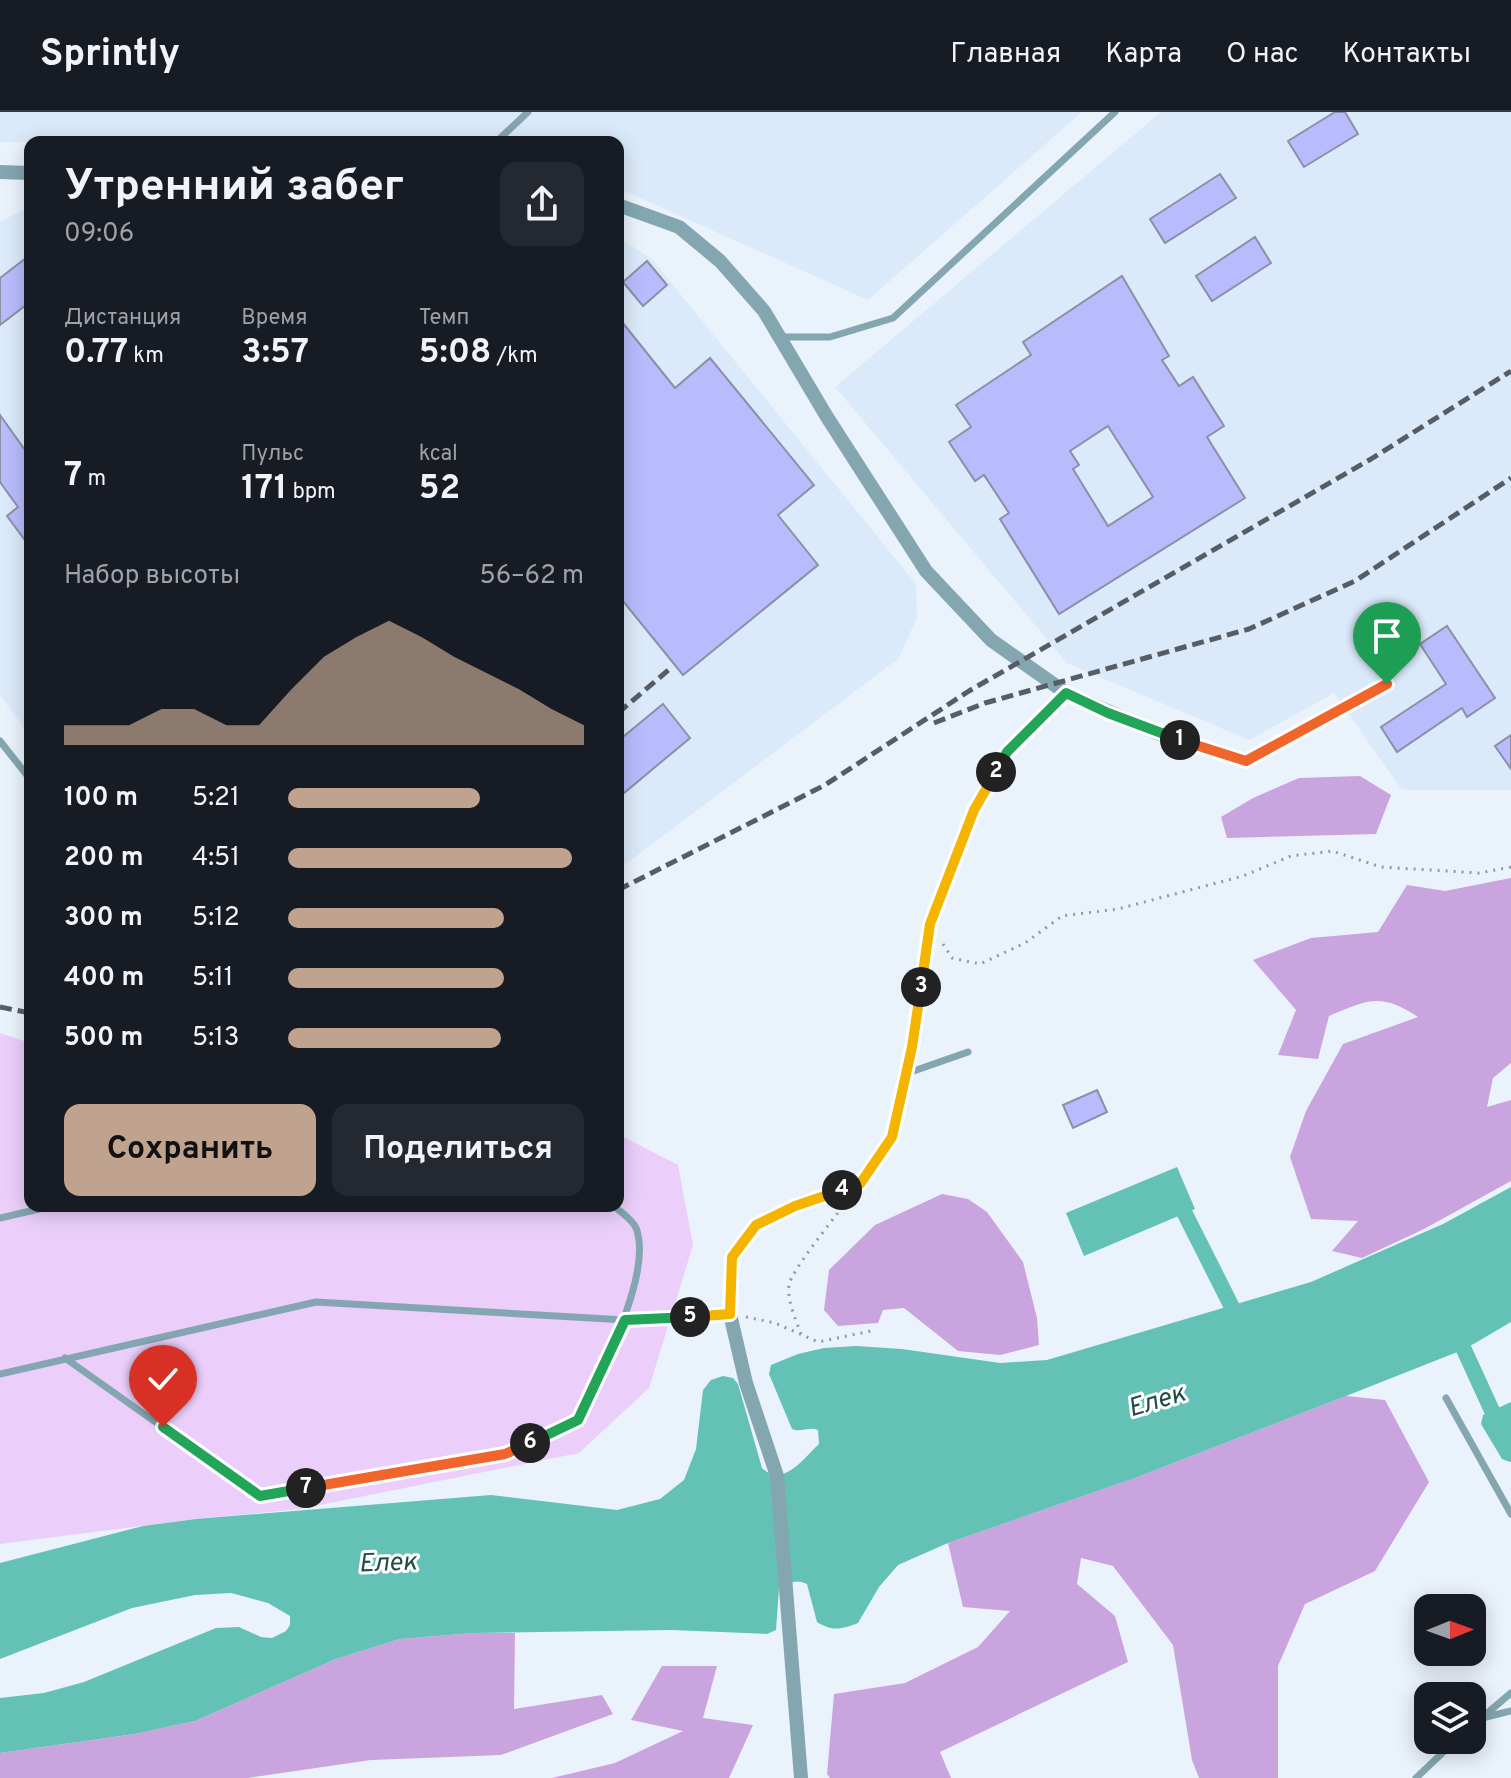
<!DOCTYPE html>
<html lang="ru">
<head>
<meta charset="utf-8">
<style>
  :root { --surface:#171b24; --page:#242831; --text:#f1f3f6; --muted:#9ea1a6; --line:#363941; --accent:#c0a38f }
  body { margin:0; font-family:Overpass,sans-serif; background:var(--page); color:var(--text); height:100vh; display:flex; flex-direction:column; font-size:30px; white-space:nowrap }
  * { box-sizing:border-box; margin:0 }
  p { font-size:26px; color:var(--muted) }
  .icon { flex:none; width:44px; height:44px; fill:none; stroke:currentColor; stroke-width:2; stroke-linecap:round; stroke-linejoin:round }
  .map { position:relative; flex:1; overflow:hidden }
  .sheet { position:absolute; left:24px; top:24px; width:600px; height:1076px; display:flex; flex-direction:column; background:var(--surface); border-radius:16px; box-shadow:0 4px 20px #0003 }
  .sheet>* { flex:none }
  .needle { width:52px; rotate:89deg }
  .fabs { position:absolute; left:1414px; top:1482px; display:grid; gap:16px }
  .fabs a { display:grid; place-items:center; width:72px; height:72px; border-radius:16px; background:var(--surface); box-shadow:0 4px 20px #0003; font-size:40px }
  .pin { position:absolute; display:grid; place-items:center; width:68px; height:68px; color:#fff; margin:-82px -34px; border-radius:50% 50% 50% 0; rotate:-45deg; box-shadow:0 0 8px #0007 }
  .pin .icon { rotate:45deg }
  .km { position:absolute; width:40px; height:40px; margin:-20px; border-radius:50%; background:#222; color:#fff; font-size:22px; line-height:40px; text-align:center }
  .round { display:grid; place-items:center; flex:none; width:84px; height:84px; border-radius:16px; background:var(--page) }
  .headline { display:flex; align-items:center; justify-content:space-between; height:136px; padding:0 40px }
  h1 { font-size:44px; font-weight:700; line-height:60px }
  .metrics { display:grid; grid-template-columns:repeat(3,1fr); gap:12px; height:136px; padding:8px 40px }
  .metrics div { display:grid; align-content:center }
  .metrics b { font-size:34px; font-weight:700 }
  .metrics small { font-size:22px; font-weight:400 }
  .metrics p { font-size:22px }
  .chart { height:224px; padding:16px 40px }
  .chart p { display:flex; justify-content:space-between }
  .chart svg { width:100%; height:144px; margin-top:8px; fill:var(--accent); opacity:.7 }
  .button { display:flex; gap:16px; margin-top:auto; padding:16px 40px }
  .button a { flex:1; height:92px; border-radius:16px; background:var(--accent); color:#111; font-size:32px; font-weight:700; line-height:92px; text-align:center }
  .button a+a { background:var(--page); color:var(--text) }
  ul { padding:0 40px; list-style:none; font-size:26px }
  li { display:grid; grid-template-columns:128px 96px 1fr; align-items:center; height:60px }
  li i { height:20px; border-radius:10px; background:var(--accent) }
  header { display:flex; align-items:center; gap:48px; box-sizing:border-box; height:112px; padding:0 40px; background:var(--surface); border-bottom:2px solid var(--line) }
  header strong { font-size:38px }
  nav { display:flex; gap:44px; margin-inline-start:auto; font-size:28px }
  .map>svg:first-child { display:block }
</style>
</head>
<body>
<header>
<strong>Sprintly</strong>
<nav><a>Главная</a><a>Карта</a><a>О нас</a><a>Контакты</a></nav>
</header>
<div class="map">
<svg width="1511" height="1666" viewBox="0 0 1511 1666">
  <rect width="100%" height="100%" fill="#eaf2fb"/>
  <path fill="#dbeafa" d="M0,0h1082l-214,188 -250,-112v-46h-618z
    M1161,0h350v678h-109l-68,-97 -85,47 -182,-77 -232,-276z
    M30,94v530l-30,-41v-473z
    M618,125l34,22 264,325 1,33 -18,41 -281,212z"/>
  <path fill="#ebcffa" d="M0,921l30,10v163h588v-72l60,31 15,80 -44,143 -70,65 -279,56 -104,10 -196,25z"/>
  <path fill="#caa4de" d="M1360,664l31,19 -15,39 -149,4 -6,-21 32,-19 46,-20z
    M1511,766v185l-18,15 -6,29 24,-7v81l-87,48 -62,29 -30,-7 26,-30 -47,-2 -21,-62 16,-46 37,-67 75,-27c-37,-25 -51,-17 -89,-1l-11,43 -40,-4 18,-45 -43,-50 58,-22 67,-6 29,-47 38,6z
    M942,1082l26,5 19,13 36,50 14,56 2,27 -39,10 -42,-4 -54,-43 -21,2 -5,13 -40,3 -14,-16 5,-40 46,-45z
    M1346,1284l39,4 44,82 -54,89 -70,33 -27,62v112h-79l-7,-18 -19,-115 -60,-79 -32,-8 -4,26 38,32 13,46 -188,90 11,26h-121l-3,-4 7,-80 71,-11 73,-36 32,-36 -47,-4 -15,-64 187,-65z
    M473,1521h42l-1,76 88,-14 11,19 -112,41 -130,5 -123,18h-248v-25l135,-19 60,-13 141,-62 64,-20z
    M662,1554h55l-14,52 50,7 -24,53h-177l63,-15 68,-32 -52,-11z"/>
  <path fill="#64c1b5" d="M1177,1055l18,42 -111,47 -18,-43z
    M1511,1075v135l-46,27 -119,47 -211,82 -187,65 -50,22 -19,22 -21,36c-16,6 -25,9 -41,-1l-10,-38c-10,-5 -19,-2 -28,4l-3,42 -9,4 -95,-4 -199,3 -73,6 -64,20 -141,62 -60,13 -135,19v-55l44,-5 40,-11 132,-54 23,-1 22,10 11,1 14,-7 4,-6v-9l-22,-13 -37,-10 -36,2 -63,13 -132,51v-96l143,-37 53,-7 295,-24 126,15 43,-11 24,-19 12,-31 7,-59 8,-10 12,-4 10,2 5,6 24,84c21,20 41,-9 57,-24l-1,-14c-9,-4 -17,3 -26,-1l-23,-55 2,-9 27,-11 26,-6 32,-2 46,3 98,14 47,-3 264,-78 132,-58z
    M1511,1290v60h-1l-8,-3 -21,-35 2,-9z"/>
  <g fill="none" stroke-linecap="round" stroke-linejoin="round">
    <path stroke="#64c1b5" stroke-width="16" d="M1173,1088l4,-2 63,125
      M1455,1218l44,96 12,-5"/>
  </g>
  <path fill="#b8bcfc" stroke="#8d8fa7" stroke-width="2" fill-rule="evenodd" d="M1335,0h10l13,22 -54,33 -16,-26z
    M1220,62l16,24 -71,45 -15,-24z
    M1255,125l16,26 -59,38 -16,-25z
    M30,143v47l-30,23v-47z
    M647,149l20,24 -24,21 -20,-24z
    M1122,164l47,80 -7,4 17,26 14,-9 31,49 -17,11 38,61 -186,116 -59,-95 9,-6 -25,-38 -9,6 -26,-39 22,-15 -15,-22 75,-50 -8,-13zM1108,314l45,71 -45,29 -35,-57 6,-4 -9,-14z
    M618,205l57,71 35,-30 104,127 -36,30 40,50 -135,110 -65,-80z
    M0,303l30,42v90l-23,-31 11,-9 -18,-25z
    M1447,514l48,72 -28,19 -5,-9 -65,44 -16,-25 65,-43 -26,-40z
    M663,592l27,34 -72,60v-57z
    M1511,623v34l-16,-23z
    M1097,978l10,22 -34,16 -10,-23z"/>
  <g fill="none" stroke-linecap="round" stroke-linejoin="round">
    <path stroke="#9199a1" stroke-width="3" stroke-dasharray="2 6" stroke-linecap="butt" d="M943,832l9,14 28,6 45,-21 37,-27 56,-7 125,-33 48,-20 41,-5 49,16 98,6 32,-6
      M746,1205l29,6 43,19 53,-11
      M801,1222c-5,-14 -14,-33 -12,-49 3,-15 43,-64 54,-79"/>
    <path stroke="#83a6b0" stroke-width="7" d="M496,30l32,-30
      M781,225h49l63,-19 222,-206
      M0,629l30,38
      M908,961l60,-21
      M0,1106l52,-12
      M65,1246l195,138 245,-42 73,-34c20,-43 76,-146 58,-192 -3,-8 -15,-16 -22,-22
      M0,1262l316,-72 309,18 105,-6
      M1446,1286l65,116
      M1482,1606l29,-7
      M1472,1614l39,-33
      M1416,1666l40,-38"/>
    <path stroke="#83a6b0" stroke-width="14" d="M0,60l30,1
      M618,93l61,22 41,34 44,50 63,106 99,154 65,69 75,53 94,41 86,27 141,-77
      M801,1666l-24,-302 -31,-93 -16,-69 2,-57 24,-32 39,-19 65,-22 32,-47 20,-90 18,-123 44,-114 33,-58 59,-59"/>
    <path stroke="#565d65" stroke-width="5" stroke-dasharray="12 6" stroke-linecap="butt" d="M618,601l54,-46
      M934,611l51,-20 264,-74 106,-48 156,-103
      M618,778l207,-105 144,-94 402,-232 140,-88
      M0,895l30,6"/>
  </g>
  <g fill="none" stroke-linecap="round" stroke-linejoin="round">
    <defs>
      <path id="split-1" d="M1180,628l66,21 141,-77"/>
      <path id="split-2" d="M996,660l11,-20 59,-59 42,20 72,27"/>
      <path id="split-3" d="M921,875l9,-63 44,-114 22,-38"/>
      <path id="split-4" d="M842,1078l18,-6 32,-47 20,-90 9,-60"/>
      <path id="split-5" d="M690,1205l40,-3 2,-57 24,-32 39,-19 47,-16"/>
      <path id="split-6" d="M530,1331l48,-23 47,-100 65,-3"/>
      <path id="split-7" d="M306,1376l199,-34 25,-11"/>
      <path id="split-8" d="M163,1315l97,69 46,-8"/>
    </defs>
    <use href="#split-1" stroke="#fff" stroke-width="16"/>
    <use href="#split-2" stroke="#fff" stroke-width="16"/>
    <use href="#split-3" stroke="#fff" stroke-width="16"/>
    <use href="#split-4" stroke="#fff" stroke-width="16"/>
    <use href="#split-5" stroke="#fff" stroke-width="16"/>
    <use href="#split-6" stroke="#fff" stroke-width="16"/>
    <use href="#split-7" stroke="#fff" stroke-width="16"/>
    <use href="#split-8" stroke="#fff" stroke-width="16"/>
    <use href="#split-1" stroke="#f0652b" stroke-width="10"/>
    <use href="#split-2" stroke="#22a559" stroke-width="10"/>
    <use href="#split-3" stroke="#f5b400" stroke-width="10"/>
    <use href="#split-4" stroke="#f5b400" stroke-width="10"/>
    <use href="#split-5" stroke="#f5b400" stroke-width="10"/>
    <use href="#split-6" stroke="#22a559" stroke-width="10"/>
    <use href="#split-7" stroke="#f0652b" stroke-width="10"/>
    <use href="#split-8" stroke="#22a559" stroke-width="10"/>
  </g>
  <g text-anchor="middle" dominant-baseline="central" stroke-width="6" stroke-linejoin="round" paint-order="stroke">
    <g font-size="26" font-style="italic" fill="#214c46" stroke="#fefefe">
      <text transform="translate(1157 1290) rotate(-17)">Елек</text>
      <text transform="translate(388 1452) rotate(-2)">Елек</text>
    </g>
  </g>
</svg>
<div class="fabs">
<a><svg class="needle" viewBox="-14 -14 28 28"><path d="M0-13l5 13h-10z" fill="#e53935"/><path d="M0 13l5-13h-10z" fill="#9ea1a6"/></svg></a>
<a><svg class="icon" aria-label="layers" viewBox="0 0 24 24"><path d="M12 4l9 5-9 5-9-5zM3 14l9 5 9-5"/></svg></a>
</div>
<div class="pin" style="left:1387px;top:572px;background:#1e9e55"><svg class="icon" aria-label="arrive" viewBox="0 0 24 24"><path d="M6 21V4h12l-3 4 3 4H6"/></svg></div>
<div class="pin" style="left:163px;top:1315px;background:#d93025"><svg class="icon" aria-label="check" viewBox="0 0 24 24"><path d="M5 12l5 5 9-10"/></svg></div>
<b class="km" style="left:1180px;top:628px">1</b>
<b class="km" style="left:996px;top:660px">2</b>
<b class="km" style="left:921px;top:875px">3</b>
<b class="km" style="left:842px;top:1078px">4</b>
<b class="km" style="left:690px;top:1205px">5</b>
<b class="km" style="left:530px;top:1331px">6</b>
<b class="km" style="left:306px;top:1376px">7</b>
<section class="sheet">
<div class="headline"><div><h1>Утренний забег</h1><p>09:06</p></div><a class="round"><svg class="icon" aria-label="share" viewBox="0 0 24 24"><path d="M12 15V3M7 8l5-5 5 5M5 13v7h14v-7"/></svg></a></div>
<div class="metrics">
<div><p>Дистанция</p><b>0.77<small> km</small></b></div>
<div><p>Время</p><b>3:57</b></div>
<div><p>Темп</p><b>5:08<small> /km</small></b></div>
</div>
<div class="metrics">
<div><b>7<small> m</small></b></div>
<div><p>Пульс</p><b>171<small> bpm</small></b></div>
<div><p>kcal</p><b>52</b></div>
</div>
<div class="chart"><p><span>Набор высоты</span>56–62 m</p>
<svg viewBox="0 0 160 44" preserveAspectRatio="none"><path d="M0 44V38L10 38L20 38L30 33L40 33L50 38L60 38L70 27L80 17L90 11L100 6L110 11L120 17L130 22L140 27L150 33L160 38V44z"/></svg>
</div>
<ul>
<li><b>100 m</b>5:21<i style="width:65%"></i></li>
<li><b>200 m</b>4:51<i style="width:96%"></i></li>
<li><b>300 m</b>5:12<i style="width:73%"></i></li>
<li><b>400 m</b>5:11<i style="width:73%"></i></li>
<li><b>500 m</b>5:13<i style="width:72%"></i></li>
</ul>
<div class="button"><a>Сохранить</a><a>Поделиться</a></div>
</section>
</div>
</body>
</html>
